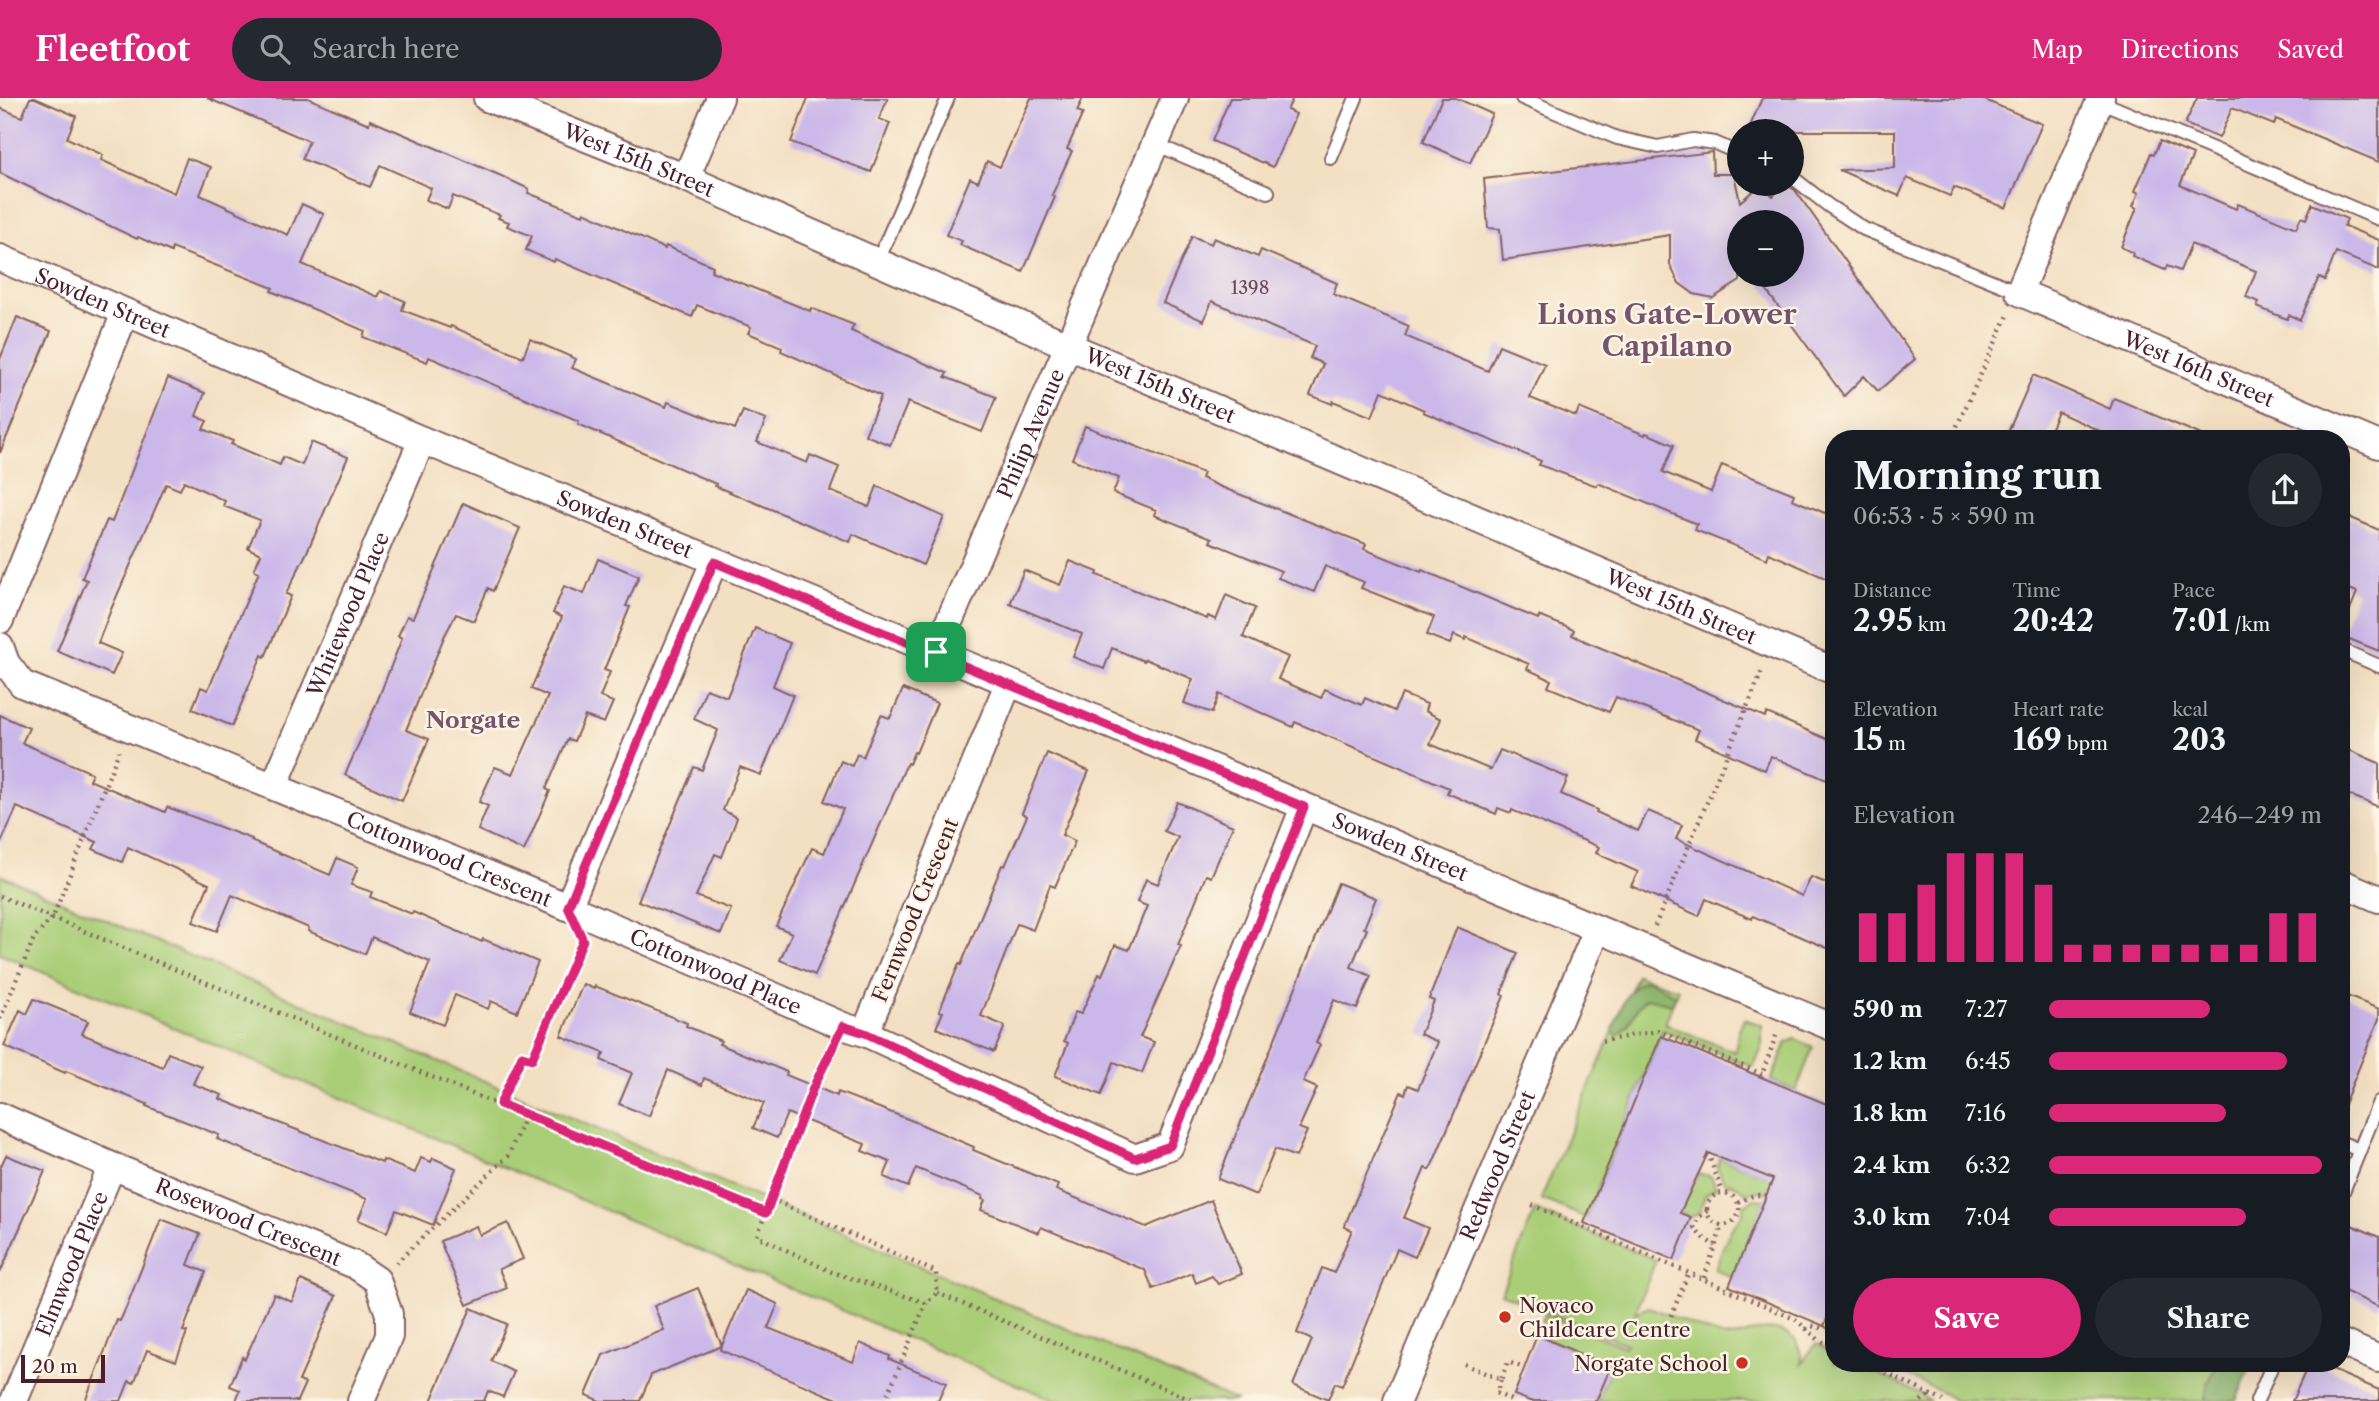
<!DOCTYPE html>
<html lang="en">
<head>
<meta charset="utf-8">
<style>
  :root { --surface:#171b24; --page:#242831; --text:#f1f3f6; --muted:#9ea1a6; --accent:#db2777 }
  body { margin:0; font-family:"Libre Caslon Text",serif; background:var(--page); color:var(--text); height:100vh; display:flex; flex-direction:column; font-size:26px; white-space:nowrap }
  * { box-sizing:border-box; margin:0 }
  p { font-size:23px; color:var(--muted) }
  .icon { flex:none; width:38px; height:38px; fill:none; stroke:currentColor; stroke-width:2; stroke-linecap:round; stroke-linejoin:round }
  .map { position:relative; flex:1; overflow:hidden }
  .sheet { position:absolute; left:1825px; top:332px; width:525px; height:942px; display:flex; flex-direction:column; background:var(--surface); border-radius:28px; box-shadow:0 7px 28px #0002 }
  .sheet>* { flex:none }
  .fabs { position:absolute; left:1727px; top:21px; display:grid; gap:14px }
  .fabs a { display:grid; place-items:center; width:77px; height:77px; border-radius:50%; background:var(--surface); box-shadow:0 7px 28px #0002; font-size:35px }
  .scale { position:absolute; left:21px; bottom:18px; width:84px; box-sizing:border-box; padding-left:7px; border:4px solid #4a1f2b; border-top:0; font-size:19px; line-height:24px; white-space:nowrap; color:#4a1f2b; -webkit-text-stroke:5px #fcf5e5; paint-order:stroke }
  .pin { position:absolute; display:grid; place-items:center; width:60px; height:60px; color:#fff; margin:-30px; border-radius:14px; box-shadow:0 4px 10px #0006 }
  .round { display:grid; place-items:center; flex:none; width:74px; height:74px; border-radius:37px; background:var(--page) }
  .head { display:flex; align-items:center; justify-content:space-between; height:119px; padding:0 28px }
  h1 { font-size:38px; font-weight:800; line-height:52px }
  .stats { display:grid; grid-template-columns:repeat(3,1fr); gap:10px; height:119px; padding:7px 28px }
  .stats div { display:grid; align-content:center }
  .stats b { font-size:30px; font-weight:800 }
  .stats small { font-size:19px; font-weight:400 }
  .stats p { font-size:19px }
  .chart { height:196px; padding:14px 28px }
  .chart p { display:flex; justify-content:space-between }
  .chart svg { width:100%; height:126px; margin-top:7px; stroke:var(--accent); stroke-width:6 }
  .primary-button { display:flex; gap:14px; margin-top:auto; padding:14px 28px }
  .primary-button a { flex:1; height:80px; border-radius:42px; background:var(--accent); color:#fff; font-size:28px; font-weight:800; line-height:80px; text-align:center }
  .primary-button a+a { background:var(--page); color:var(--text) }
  ul { padding:0 28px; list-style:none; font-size:23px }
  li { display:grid; grid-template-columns:112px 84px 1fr; align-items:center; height:52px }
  li i { height:18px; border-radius:9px; background:var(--accent) }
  header { display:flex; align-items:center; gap:42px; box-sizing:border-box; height:98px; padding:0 35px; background:var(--accent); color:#fff }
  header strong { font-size:33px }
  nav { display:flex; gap:38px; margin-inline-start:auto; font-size:24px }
  .search { width:490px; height:63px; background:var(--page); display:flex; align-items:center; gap:18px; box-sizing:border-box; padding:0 24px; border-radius:38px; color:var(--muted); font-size:26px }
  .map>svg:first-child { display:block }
</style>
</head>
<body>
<header>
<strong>Fleetfoot</strong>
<div class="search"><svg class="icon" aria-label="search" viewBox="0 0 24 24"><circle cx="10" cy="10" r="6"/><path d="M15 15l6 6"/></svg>Search here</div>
<nav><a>Map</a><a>Directions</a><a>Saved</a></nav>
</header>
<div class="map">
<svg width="2379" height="1303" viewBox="0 0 2379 1303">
  <rect width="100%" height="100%" fill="#fcf5e5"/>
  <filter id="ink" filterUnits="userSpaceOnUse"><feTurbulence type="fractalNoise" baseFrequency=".0143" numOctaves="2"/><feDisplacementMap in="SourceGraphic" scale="14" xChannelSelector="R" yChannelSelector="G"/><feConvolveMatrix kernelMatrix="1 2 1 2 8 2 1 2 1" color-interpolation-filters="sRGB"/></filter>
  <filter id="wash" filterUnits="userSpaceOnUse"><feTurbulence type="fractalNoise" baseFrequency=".00686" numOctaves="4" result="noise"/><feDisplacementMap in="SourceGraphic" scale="28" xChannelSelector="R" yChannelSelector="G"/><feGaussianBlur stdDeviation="1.57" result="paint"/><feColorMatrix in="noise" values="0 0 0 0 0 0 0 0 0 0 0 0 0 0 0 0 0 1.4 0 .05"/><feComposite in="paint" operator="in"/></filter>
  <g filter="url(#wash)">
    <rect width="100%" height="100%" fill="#f3dfc2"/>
    <path fill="#aace78" stroke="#7a7652" stroke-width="2" d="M0,777l1237,526h-181l-1056,-447z
      M1637,877l41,14 -13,35 70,28 4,-23 5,-10 18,6v23l-9,19 -90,-37 -77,188 -45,-19z
      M1795,941l18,8 -17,44 -25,-10 16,-39z
      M1720,1060l54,21 -6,14 -7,-2 -15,2 -8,-7 -14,-4 -7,-15z
      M1698,1076l13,2 5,12 -11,7 -5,17 -9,5 -46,-18 50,-19z
      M1755,1101l10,1 -32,78 -18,-9c5,-12 9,-28 16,-39 7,-11 11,-9 13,-25z
      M1535,1112l121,50 -21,53 14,-6c15,6 67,30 78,30 29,0 36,-19 68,2l7,16 -1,9 15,-20 18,9v10h21l64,30 10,8h-333l15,-34 -74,-32 8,-21 79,33 2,-3 -125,-51z
      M1834,1207v35l-11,-6z
      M1882,1265h336l-10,20 -3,18h-251l-9,-7z"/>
    <path fill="#87b168" stroke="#68684a" stroke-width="2" d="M1648,882l28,16 -4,8 -25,-6c-14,9 -15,28 -29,37l-3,-1 -2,-5c7,-16 14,-47 35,-49z
      M2218,1265h34l-16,38h-31l3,-18z"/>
    <g id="blocks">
      <path fill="#cbb7ea" d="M30,0h5l41,18 -9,22 36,17 -2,5 73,33 13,-35 24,9 -11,28 88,40 14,-31 22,10 -22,50 76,33 3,-6 24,10 -3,9 48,18 1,-2 72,31 7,-18 46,20 -4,9 94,39 2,-5 67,27 8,-18 23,9 -9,22 50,21 3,-8 29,12 -9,24 39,16 8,-21 67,31 -21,48 -70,-31 -3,8 -135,-56 1,-2 -138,-60 1,-3 -150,-64 -2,5 -64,-25 2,-6 -94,-40 2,-3 -101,-40 -1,4 -33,-15 -1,2 -137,-66v-65l22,9z
        M207,0h101l61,26 1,-4 129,55 30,14 -1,4 55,22 1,-3 81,37 1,-3 47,20 -2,5 99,40 1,-3 43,17 -3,6 96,42 -2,4 51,20 -14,35 -74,-30 -18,43 -25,-10 16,-39 -100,-45 1,-4 -34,-14 3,-6 -54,-22 -5,12 -137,-58 -1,3 -28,-12 6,-14 -25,-10 2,-4 -11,-4 2,-3 -47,-19 -5,13 -22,-9 5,-12 -51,-23 -10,22 -68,-28 7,-18z
        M808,0h80l-9,21 11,4 -19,49 -80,-30z
        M1031,0h52l-6,13 6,2 -16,36 5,2 -20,44 3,2 -32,75 -63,-27 2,-4 -16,-6 24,-57 8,4 9,-21 13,6z
        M1230,0h63l-6,12 9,4 -23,53 -61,-26z
        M1442,0h14l36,16 -22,49 -47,-21z
        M1762,0h218l62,26 -36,84 -52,-21 -4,9 -43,-18 -8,18 -60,-26 56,-2v-37h-147z
        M2197,0h182v64l-103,-43 -2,6 -42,-17 -13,30 -34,-14z
        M2160,43l33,14 -13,30 56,24 2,-5 58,24 5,-11 5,2 6,-15 35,15 -3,7 35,14v30l-43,-18 -11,28 -6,-3 -19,43 -11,-5 -2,4 -30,-12 2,-5 -13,-5 10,-26 -65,-27 -11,27 -13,-5 -2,4 -33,-14 1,-3 -12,-6 16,-39 -4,-2 6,-13 -4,-2 16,-38 3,1z
        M1712,54l1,22h21l6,28 21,-18 12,12 12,-12 10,6 120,169 -37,32 -14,-15 -20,20 -89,-121h37v-53h-52v59l-27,17 -19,-4 -15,-11 -9,-18v-30l-167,25 -3,-31 -12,-1 -4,-49z
        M1192,138l19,8 3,-6 44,19 3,-7 76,33 -4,11 76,32 -4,10 83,35 11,-26 46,19 -15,34 46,18 3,-8 66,27 1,-2 28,12 -11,27 48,20 11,-27 72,29 -2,5 42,18v65l-65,-29 -2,6 -72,-29 2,-6 -99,-41 -1,3 -58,-21 2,-4 -118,-49 1,-2 -42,-19 -10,26 -39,-16 -1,3 -22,-9 13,-31 -13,-6 5,-12 -103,-45 -8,20 -41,-18z
        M17,219l34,14 -51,122v-94z
        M2033,277l77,34 4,-11 97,41h-114l3,-8 -42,-19 -12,27h-41z
        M168,280l37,15 -9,23 11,5 -4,8 30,12 -2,3 49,21 3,-8 19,8 9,-23 37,15 -41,95 -21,42 5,2 -26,61 -3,-2 -30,71 -40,-17 9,-22 7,3 51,-118 -5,-2 7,-16 -13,-6 12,-28 -37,-14 2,-5 -41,-20 -4,9 -14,-6 -54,123 -14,36 24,10 -10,22 -55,-24 30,-71 -5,-2 25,-58 5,2z
        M1085,328l118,47 -2,5 20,9 145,57 -2,5 57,23 1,-2 116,49 1,-3 35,14 -2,5 15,7 178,75 2,-4 67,29v41l-63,-27 -6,14 -70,-31 4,-9 -83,-33 -7,15 -61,-25 3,-7 -24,-11 2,-5 -63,-27 -1,3 -11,-5 -4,9 -23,-9 7,-18 -73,-29 3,-6 -39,-16 -11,26 -36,-14 3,-7 -71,-29 2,-4 -58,-23 2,-5 -43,-17 6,-15 -47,-19z
        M463,405l57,25 -27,63 -5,-3 -14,33 -18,-7 -12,23 -38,93 23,9 -27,62 -57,-26 30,-68 27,-69 -4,-2 9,-20 6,2z
        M2342,416l37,16v121l-37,-15v-6l15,-38 -15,-6z
        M598,461l41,17 -13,30 4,1 -26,63 6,2 -10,25 13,5 -9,21 -19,-7 -11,25 -6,-2 -22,50 4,2 -26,60 -46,-21 10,-24 -9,-4 16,-35 18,7 35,-78 -17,-7 31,-72 -9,-4 11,-27 20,8z
        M1070,463l28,11 -1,3 110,44 1,-3 8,4 10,-25 29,13 -12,29 45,20 -10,22 43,19 4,-9 37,16 3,-7 29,13 8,-17 25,10 -2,7 16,8 -11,25 61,26 9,-20 43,17 25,11 -7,16 36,16 -1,2 42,19 10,-20 34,14 -6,14 126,57 9,-19 23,9v65l-81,-35 -1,3 -46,-20 -7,17 -68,-30 7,-14 -42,-19 3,-6 -87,-37 -1,3 -13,-5 -2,6 -49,-21 2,-5 -154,-66 -2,5 -74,-33 -7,19 -28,-10 9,-24 -48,-20 -1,2 -32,-13 -8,21 -31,-12 9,-23 -72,-30 14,-34 36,15z
        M755,530l35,15 -17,43 20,9 -32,80 -21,-8 -17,43 14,8 -15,39 -7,-3 -19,42 35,13 -10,25 -83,-33 56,-134 8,3 16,-40 -24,-11 12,-30 21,8z
        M903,591l34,14 -21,50 -2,-1 -5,12 -2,-1 -92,212 -35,-15 12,-27 -16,-7 36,-78 12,5 19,-44 -19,-8 17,-40 11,5 5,-12 6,3 18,-42 9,3z
        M0,617l29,13 -7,15 70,30 -3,7 76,32 2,-5 85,32 -1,2 79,34 7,-17 21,9 -7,18 21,7 -2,5 42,17 1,-2 69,30 1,-3 55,23 -21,50 -26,-11 -3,8 -33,-14 -12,30 -33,-13 20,-50 -58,-25 -7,17 -57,-23 1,-3 -77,-33 -15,36 -24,-9 16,-38 -81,-37 -6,15 -29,-13 4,-7 -80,-35 -17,38z
        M2342,649l37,16v44l-37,-15z
        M1047,655l42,18 -27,64 13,6 -20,46 -5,-2 -17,45 -16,-6 -36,92 24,10 -11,26 -58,-24 7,-16 -4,-1 20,-47 2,1 41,-100 3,1 22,-50 -5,-3z
        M1177,704l56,24 -22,51 -5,-2 -28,70 3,1 -41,91 14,5 -12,31 -28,-11 -13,33 -46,-19 13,-33 -4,-2 11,-29 6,2 18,-40 3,1 13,-30 14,5 18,-44 -10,-4 9,-23 12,5 20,-47 -14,-6z
        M1338,785l38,15 -12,30 3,1 -16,38 20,9 -14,33 -23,-9 -18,43 4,2 -17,37 14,6 -18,40 8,3 -11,26 -21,-8 -19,46 -38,-16z
        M1457,829l61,26 -17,41 3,2 -74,174 -5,-2 -21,50 24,10 -13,29 -18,-8 -55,137 -7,-3 -7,17 -35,-15 19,-45 -15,-7 25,-65 12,5 18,-43 -8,-3 57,-135 4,2 3,-9 10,4 20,-47 -18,-8 14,-33 -5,-2z
        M583,886l11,5 1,-3 92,37 -1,3 35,15 -2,3 68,28 -1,3 51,21 1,-4 75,29 61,26 -1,3 85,35 -2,5 90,37 65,-27 31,74 -24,10 -6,-8 -16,7 -4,-10 -39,16 -8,-19 -104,-43 -2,6 -58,-23 4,-10 -3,-1 1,-3 -67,-28 -8,19 -24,-10 6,-15 -28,-11 3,-7 -78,-31 -10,25 -24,-10 11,-25 -60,-25 -2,7 -34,-15 -19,46 -30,-12 13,-31 -31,-13 3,-7 -43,-17z
        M2342,896l37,15v10l-37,90z
        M34,901l54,22 -6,13 81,33 5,-14 33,13 -8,18 29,11 -2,4 54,22 108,42 1,-3 32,13 6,-15 10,4 2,-4 23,10 -23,57 -37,-15 -9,22 -29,-12 9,-21 -150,-60 2,-4 -73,-29 1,-2 -81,-33 -1,2 -61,-27 16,-36 7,4z
        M1661,938l173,71v195l-10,24 -95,-40 44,-107 -65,-26 -28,60 11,4 -17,43 -90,-37z
        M6,1057l39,16 -45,102v-105z
        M161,1121l39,15 -12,31 18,7 -23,59 4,1 -11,29 -29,-11 -13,33 -5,-2 -8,20h-36l32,-81 3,1 6,-13z
        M508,1125l15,36 -24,10 8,19 -40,17 -27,-64 36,-15 4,9z
        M2347,1125l32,14v70l-37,-17v-55z
        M301,1182l35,16 -37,85 6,2 -8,18h-61l4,-11 -10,-4 12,-29 3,2 29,-65 18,8z
        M698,1190l24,58 -71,29 -11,26h-40l-14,-6 17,-40 61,-25 -10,-24z
        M746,1192l32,14 -10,24 85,34 7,-19 30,13 -1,3 57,24 -8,18h-96l-122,-51z
        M471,1210l36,16 -16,37 23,11 -11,25 -15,-6 -4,10h-53z
        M1537,1237l74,32 -15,34h-66l-16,-6z
        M2309,1265h7l63,27v11h-87z"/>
    </g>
  </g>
  <g filter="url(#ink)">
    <use href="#blocks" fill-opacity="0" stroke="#856260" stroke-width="2"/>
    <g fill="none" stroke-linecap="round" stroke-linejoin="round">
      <defs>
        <path id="lane" d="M1522,0l95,40 41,9 35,-7 22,3 25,11
          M2099,3l280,118
          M1155,46l113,48
          M1331,60l25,-60
          M1792,79l37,29 35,23 155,63
          M878,163l70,-163
          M2342,552l37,16
          M2342,1045l17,7
          M2342,1096l37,-92
          M2257,1303l16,-38"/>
        <g id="street">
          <path id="s1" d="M487,0l199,80 383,168 765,325"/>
          <path id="s2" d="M2101,0l-82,194 360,153"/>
          <path d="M686,80l34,-80"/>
          <path id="s3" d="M0,160l422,182 514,212 898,376"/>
          <path d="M0,522l125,-307"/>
          <path id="s4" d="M0,548l6,17 16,21 546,223 146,-345"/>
          <path id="s5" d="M936,554l239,-554"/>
          <path d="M1008,586l-143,349 270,125 35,-12 134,-339"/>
          <path id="s6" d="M274,688l148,-346"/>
          <path d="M2342,785l37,16"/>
          <path id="s7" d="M568,809l275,119 22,7"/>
          <path id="s8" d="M0,1018l112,50 243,99 22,15 12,34v22l-28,65"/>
          <path d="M2342,1245l37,16"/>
          <path id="s9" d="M14,1303l98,-235"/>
          <path id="s10" d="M1397,1303l200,-471"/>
        </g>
      </defs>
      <use href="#lane" stroke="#856260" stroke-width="16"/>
      <use href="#street" stroke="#856260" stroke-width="30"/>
      <path stroke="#856260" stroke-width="4.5" stroke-dasharray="2 5" stroke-linecap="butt" d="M1951,341l57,-124
        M0,798l525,220 241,97
        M1655,828l108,-257
        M0,921l34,-81 19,-21 66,-166
        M1602,943l56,-10 104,43
        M1761,979l16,-44
        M501,1006l20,-48 11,3 51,-118
        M1708,1055l14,39
        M1707 1111a16 16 0 1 1 32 0a16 16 0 1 1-32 0Z
        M771,1101l165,73 1,21 -11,10 -94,-31 -75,-36z
        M771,1101l42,-111 19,-40
        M1738,1105c9,-5 17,-10 28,-7
        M1532,1107l263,114 24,21 15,8
        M1707,1113l-8,6 -5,10 6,8 15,11
        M396,1165l112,-107 17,-40
        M1704,1180l16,-46v-8
        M937,1195l257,108
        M1671,1218l18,-44
        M1806,1231l6,-3 13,3 9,-16
        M1867,1265l76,38
        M1464,1266l37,16 7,-18 16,6
        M1501,1282l-5,13 17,8
        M885,1303l41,-98
        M1921,1303l9,-7"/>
      <use href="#lane" stroke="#fff" stroke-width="12"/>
      <use href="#street" stroke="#fff" stroke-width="26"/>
    </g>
  </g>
  <g fill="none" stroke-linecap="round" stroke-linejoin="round" filter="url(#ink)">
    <defs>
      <path id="route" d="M714,464l590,245 -134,339 -35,12 -270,-125 -22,-7 -30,62 -47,125 -266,-109 22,-48 10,3 51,-119 -15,-33z"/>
    </defs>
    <use href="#route" stroke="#fff" stroke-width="14"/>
    <use href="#route" stroke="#db2777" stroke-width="9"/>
  </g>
  <g fill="#c8321e" stroke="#fcf5e5" stroke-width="2.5">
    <circle cx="1505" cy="1219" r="7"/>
    <circle cx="1742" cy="1265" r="7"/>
  </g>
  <g text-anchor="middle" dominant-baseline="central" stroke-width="5" stroke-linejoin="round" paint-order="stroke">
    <g font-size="18" fill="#6a455b">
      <text x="1250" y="190">1398</text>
    </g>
    <g font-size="21" fill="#4a1f2b" stroke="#fcf5e5">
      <text stroke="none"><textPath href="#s1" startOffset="164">West 15th Street</textPath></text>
      <text stroke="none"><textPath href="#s3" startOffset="112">Sowden Street</textPath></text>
      <text stroke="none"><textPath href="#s2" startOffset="406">West 16th Street</textPath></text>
      <text stroke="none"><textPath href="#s1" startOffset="732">West 15th Street</textPath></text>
      <text stroke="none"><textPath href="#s5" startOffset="238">Philip Avenue</textPath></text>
      <text stroke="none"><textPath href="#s3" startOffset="679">Sowden Street</textPath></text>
      <text stroke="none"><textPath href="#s1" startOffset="1298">West 15th Street</textPath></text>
      <text stroke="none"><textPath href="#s6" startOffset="187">Whitewood Place</textPath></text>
      <text stroke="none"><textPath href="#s3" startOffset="1519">Sowden Street</textPath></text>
      <text stroke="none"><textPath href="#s4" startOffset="506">Cottonwood Crescent</textPath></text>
      <text transform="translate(915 812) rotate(-68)">Fernwood Crescent</text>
      <text stroke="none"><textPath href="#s7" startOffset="161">Cottonwood Place</textPath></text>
      <text stroke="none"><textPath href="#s10" startOffset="256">Redwood Street</textPath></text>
      <text stroke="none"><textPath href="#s8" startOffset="270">Rosewood Crescent</textPath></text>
      <text stroke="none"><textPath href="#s9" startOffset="149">Elmwood Place</textPath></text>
    </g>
    <g font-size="21" fill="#4a1f2b" stroke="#fcf5e5" text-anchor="start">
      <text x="1519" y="1207">Novaco<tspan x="1519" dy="24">Childcare Centre</tspan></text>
      <text x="1728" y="1265" text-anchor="end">Norgate School</text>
    </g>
    <g font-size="23" font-weight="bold" fill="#77546e" stroke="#fcf5e5">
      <text x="473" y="622">Norgate</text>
    </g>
    <g font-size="28" font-weight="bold" fill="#77546e" stroke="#fcf5e5">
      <text x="1667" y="216">Lions Gate-Lower<tspan x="1667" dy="32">Capilano</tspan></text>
    </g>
  </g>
</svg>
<div class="fabs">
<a>+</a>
<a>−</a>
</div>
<div class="scale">20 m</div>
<div class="pin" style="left:936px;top:554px;background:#1e9e55"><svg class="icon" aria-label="arrive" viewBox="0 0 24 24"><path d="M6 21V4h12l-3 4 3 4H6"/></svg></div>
<section class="sheet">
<div class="head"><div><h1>Morning run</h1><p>06:53 · 5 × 590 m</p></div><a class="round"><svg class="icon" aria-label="share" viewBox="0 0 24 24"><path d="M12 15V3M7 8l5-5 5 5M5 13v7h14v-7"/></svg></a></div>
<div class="stats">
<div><p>Distance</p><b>2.95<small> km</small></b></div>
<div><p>Time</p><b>20:42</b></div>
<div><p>Pace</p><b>7:01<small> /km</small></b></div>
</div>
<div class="stats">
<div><p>Elevation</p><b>15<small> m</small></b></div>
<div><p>Heart rate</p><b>169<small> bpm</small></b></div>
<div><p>kcal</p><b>203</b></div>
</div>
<div class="chart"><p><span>Elevation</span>246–249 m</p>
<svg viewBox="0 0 160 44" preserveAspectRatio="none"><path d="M5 44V27M15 44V27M25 44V17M35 44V6M45 44V6M55 44V6M65 44V17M75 44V38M85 44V38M95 44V38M105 44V38M115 44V38M125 44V38M135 44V38M145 44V27M155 44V27"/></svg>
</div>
<ul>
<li><b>590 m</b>7:27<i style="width:59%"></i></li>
<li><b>1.2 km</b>6:45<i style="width:87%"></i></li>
<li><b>1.8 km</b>7:16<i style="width:65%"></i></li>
<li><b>2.4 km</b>6:32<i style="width:100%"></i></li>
<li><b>3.0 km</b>7:04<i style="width:72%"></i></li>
</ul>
<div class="primary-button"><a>Save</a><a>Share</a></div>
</section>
</div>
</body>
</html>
